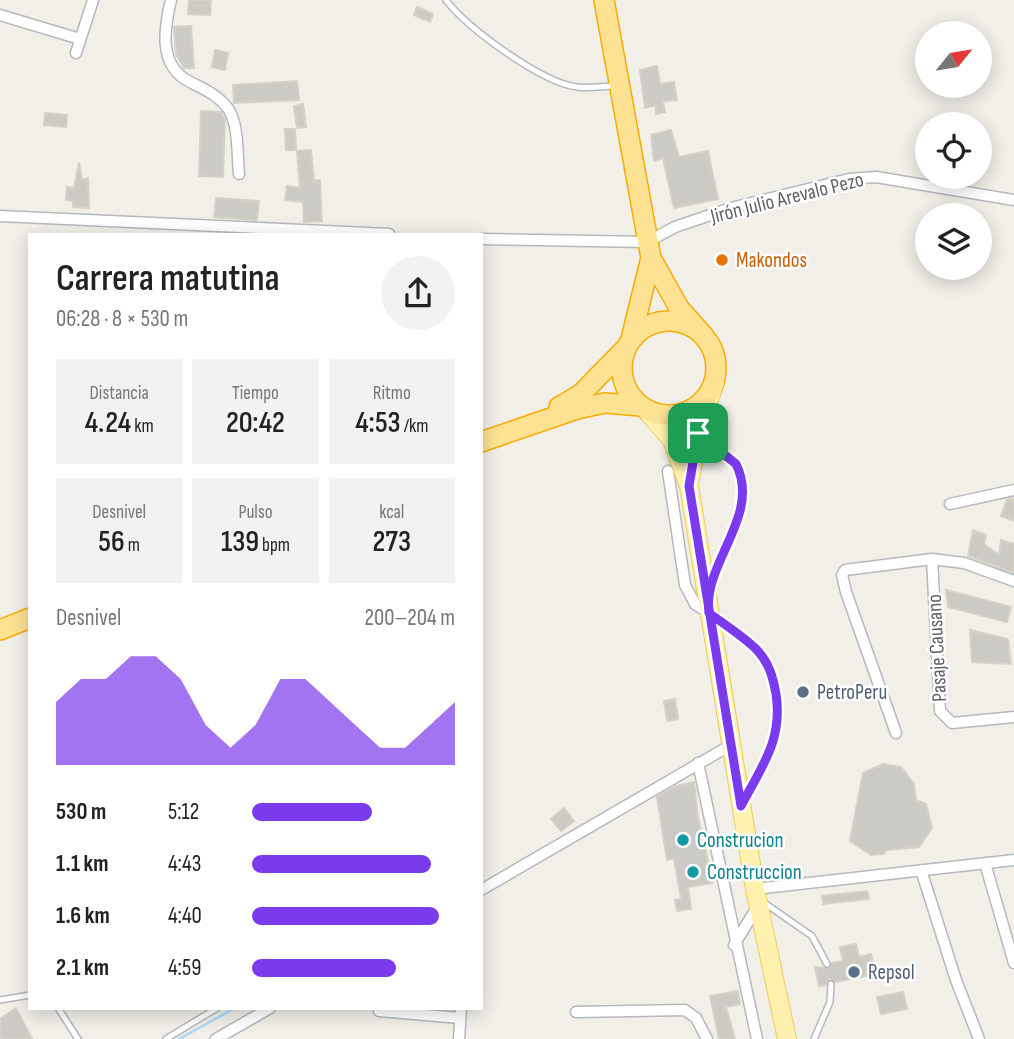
<!DOCTYPE html>
<html lang="es">
<head>
<meta charset="utf-8">
<style>
  :root { --surface:#fff; --page:#f2f2f2; --text:#222; --muted:#767676; --accent:#7c3aed }
  body { margin:0; font-family:"Sofia Sans Condensed",sans-serif; background:var(--page); color:var(--text); height:100vh; display:flex; flex-direction:column; font-size:26px; white-space:nowrap }
  * { box-sizing:border-box; margin:0 }
  p { font-size:23px; color:var(--muted) }
  .icon { flex:none; width:38px; height:38px; fill:none; stroke:currentColor; stroke-width:2; stroke-linecap:round; stroke-linejoin:round }
  .map { position:relative; flex:1; overflow:hidden }
  .side { position:absolute; left:28px; top:233px; width:455px; height:777px; display:flex; flex-direction:column; background:var(--surface); border-radius:0px; box-shadow:0 4px 18px #0003 }
  .side>* { flex:none }
  .needle { width:46px; rotate:60deg }
  .tools { position:absolute; left:915px; top:21px; display:grid; gap:14px }
  .tools a { display:grid; place-items:center; width:77px; height:77px; border-radius:50%; background:var(--surface); box-shadow:0 4px 18px #0003; font-size:35px }
  .pin { position:absolute; display:grid; place-items:center; width:60px; height:60px; color:#fff; margin:-30px; border-radius:14px; box-shadow:0 4px 10px #0006 }
  .round { display:grid; place-items:center; flex:none; width:74px; height:74px; border-radius:37px; background:var(--page) }
  .head { display:flex; align-items:center; justify-content:space-between; height:119px; padding:0 28px }
  h1 { font-size:38px; font-weight:600; line-height:52px }
  .figures { display:grid; grid-template-columns:repeat(3,1fr); gap:10px; height:119px; padding:7px 28px }
  .figures div { display:grid; align-content:center; border-radius:0px; background:var(--page); text-align:center }
  .figures b { font-size:30px; font-weight:600 }
  .figures small { font-size:19px; font-weight:400 }
  .figures p { font-size:19px }
  .chart { height:196px; padding:14px 28px }
  .chart p { display:flex; justify-content:space-between }
  .chart svg { width:100%; height:126px; margin-top:7px; fill:var(--accent); opacity:.7 }
  ul { padding:0 28px; list-style:none; font-size:23px }
  li { display:grid; grid-template-columns:112px 84px 1fr; align-items:center; height:52px }
  li i { height:18px; border-radius:9px; background:var(--accent) }
  .map>svg:first-child { display:block }
</style>
</head>
<body>
<div class="map">
<svg width="1014" height="1039" viewBox="0 0 1014 1039">
  <rect width="100%" height="100%" fill="#f1efe8"/>
  <g fill="none" stroke-linecap="round" stroke-linejoin="round">
    <path stroke="#aadaff" stroke-width="2.5" d="M179,1039l56,-31"/>
  </g>
  <path fill="#cccac5" stroke="#d6d1c6" stroke-width="2" d="M189,0h22l-1,15 -22,-1z
    M417,7l16,7 -3,8 -16,-7z
    M191,26l3,42h-10l-8,-14 -2,-27z
    M215,50l13,3 -3,17 -13,-3z
    M657,66l3,18 14,-2 3,18 -14,1 2,11 -9,2v-9l-11,3 -5,-38z
    M297,81l2,19 -65,3 -1,-18z
    M303,104l3,23 -9,1 -3,-22z
    M201,111l20,1 4,8 -2,57 -24,-1z
    M45,113l22,2 -1,12 -22,-2z
    M285,129h10l1,21h-10z
    M671,130l8,27 29,-6 10,48 -44,9 -11,-50 -9,3 -3,-26z
    M311,150l3,31 6,-1 2,41 -18,1 -1,-20 -18,-2 2,-14 13,2 -3,-37z
    M79,163l3,17 6,-2 1,30 -16,-1v-6l-7,-1 1,-13 7,1z
    M216,198l43,3 -2,19 -43,-3z
    M1011,499h3v22l-13,-5 6,-16z
    M973,530l13,5 -2,9 15,11 2,-15 13,4v29l-46,-17z
    M946,590l65,17 -4,15 -59,-15z
    M970,630l38,9 3,25 -39,-2z
    M675,699l3,20 -11,2 -3,-20z
    M883,764l18,3 13,17 2,16 10,4 6,24 -13,19 -32,3 -4,4 -12,1 -21,-14 13,-68z
    M694,782l4,36 15,65 -25,4 3,22 -14,2 -2,-11 6,-1 -7,-41 -7,2 -10,-63 19,-11z
    M564,808l10,13 -13,10 -10,-12z
    M867,891l2,8 -46,5 -1,-8z
    M856,944l3,13 12,-3 4,20 -39,8 -7,-3 -3,6 -7,1 -4,-19 15,1 2,-5 11,-2 -3,-14z
    M738,991l2,13 -14,3 9,32h-16l-9,-43z
    M903,992l4,17 -26,5 -4,-17z
    M16,1008l16,31h-32v-20z"/>
  <g fill="none" stroke-linecap="round" stroke-linejoin="round">
    <defs>
      <path id="lane" d="M446,0c20,28 97,83 131,87 12,2 26,-1 38,-1
        M703,437l33,27 6,38 -30,81
        M715,617l42,34 16,23 6,43 -2,17 -32,64
        M763,902l49,34 15,28
        M0,1000l30,-5
        M58,1008l20,31
        M166,1039l51,-31
        M814,1039l16,-37 1,-18"/>
      <path id="street" d="M171,0c-7,29 -13,66 19,82 14,7 30,14 39,28 10,17 8,45 10,64
        M0,15l80,24
        M76,53l17,-53
        M0,216l389,18
        M481,239l166,3 28,-15 56,-19 118,-29 27,-2 138,23
        M668,471l17,114 10,19 14,9
        M950,504l64,-14
        M932,559l8,152 12,12 62,-6
        M896,733l-50,-141 -4,-17 3,-5 87,-11 32,4 50,18
        M698,763l59,276
        M985,863l29,100
        M921,870l35,110 23,59
        M755,889l259,-29
        M481,890l250,-145
        M734,945l25,-41
        M379,1011l81,7
        M576,1012l109,-2 11,8 11,21
        M216,1039l54,-31
        M459,1039l2,-31"/>
      <path id="primary" d="M646,410l26,30 17,46 66,403 32,150
        M690,479l11,-56 14,-41"/>
      <path id="highway" d="M604,0l47,258 28,50 25,28
        M622 368a47 47 0 1 1 94 0a47 47 0 1 1-94 0Z
        M631,339l20,-81
        M559,407l22,-13 44,-45
        M481,442l96,-33 28,-6 36,3
        M0,630l30,-12"/>
    </defs>
    <use href="#lane" stroke="#b5b8bc" stroke-width="8"/>
    <use href="#street" stroke="#b5b8bc" stroke-width="13"/>
    <use href="#primary" stroke="#f2c960" stroke-width="20"/>
    <use href="#highway" stroke="#f9ab00" stroke-width="22"/>
    <use href="#lane" stroke="#fff" stroke-width="5"/>
    <use href="#street" stroke="#fff" stroke-width="10"/>
    <use href="#primary" stroke="#fff2af" stroke-width="18"/>
    <use href="#highway" stroke="#fde293" stroke-width="19"/>
  </g>
  <g fill="none" stroke-linecap="round" stroke-linejoin="round">
    <defs>
      <path id="route" d="M698,433l-9,53 52,320c21,-40 42,-66 35,-112 -3,-17 -7,-31 -19,-44 -14,-14 -32,-25 -48,-37 -7,-50 53,-97 27,-149l-38,-31"/>
    </defs>
    <use href="#route" stroke="#fff" stroke-width="14"/>
    <use href="#route" stroke="#7c3aed" stroke-width="9"/>
  </g>
  <circle fill="#e8710a" stroke="#fff" stroke-width="2.5" cx="722" cy="260" r="7"/>
  <g fill="#5c6f8a" stroke="#fff" stroke-width="2.5">
    <circle cx="803" cy="692" r="7"/>
    <circle cx="854" cy="972" r="7"/>
  </g>
  <g fill="#0f9aa8" stroke="#fff" stroke-width="2.5">
    <circle cx="683" cy="840" r="7"/>
    <circle cx="693" cy="872" r="7"/>
  </g>
  <g text-anchor="middle" dominant-baseline="central" stroke-width="5" stroke-linejoin="round" paint-order="stroke">
    <g font-size="21" fill="#5f6368" stroke="#fff">
      <text transform="translate(787 198) rotate(-14)">Jirón Julio Arevalo Pezo</text>
      <text transform="translate(937 648) rotate(-93)">Pasaje Causano</text>
    </g>
    <g font-size="21" fill="#c56008" stroke="#fff" text-anchor="start">
      <text x="736" y="260">Makondos</text>
    </g>
    <g font-size="21" fill="#4e5e75" stroke="#fff" text-anchor="start">
      <text x="817" y="692">PetroPeru</text>
      <text x="868" y="972">Repsol</text>
    </g>
    <g font-size="21" fill="#0d838f" stroke="#fff" text-anchor="start">
      <text x="697" y="840">Construcion</text>
      <text x="707" y="872">Construccion</text>
    </g>
  </g>
</svg>
<div class="tools">
<a><svg class="needle" viewBox="-14 -14 28 28"><path d="M0-13l5 13h-10z" fill="#e53935"/><path d="M0 13l5-13h-10z" fill="#767676"/></svg></a>
<a><svg class="icon" aria-label="locate" viewBox="0 0 24 24"><circle cx="12" cy="12" r="6"/><path d="M12 2v4M12 18v4M2 12h4M18 12h4"/></svg></a>
<a><svg class="icon" aria-label="layers" viewBox="0 0 24 24"><path d="M12 4l9 5-9 5-9-5zM3 14l9 5 9-5"/></svg></a>
</div>
<div class="pin" style="left:698px;top:433px;background:#1e9e55"><svg class="icon" aria-label="arrive" viewBox="0 0 24 24"><path d="M6 21V4h12l-3 4 3 4H6"/></svg></div>
<section class="side">
<div class="head"><div><h1>Carrera matutina</h1><p>06:28 · 8 × 530 m</p></div><a class="round"><svg class="icon" aria-label="share" viewBox="0 0 24 24"><path d="M12 15V3M7 8l5-5 5 5M5 13v7h14v-7"/></svg></a></div>
<div class="figures">
<div><p>Distancia</p><b>4.24<small> km</small></b></div>
<div><p>Tiempo</p><b>20:42</b></div>
<div><p>Ritmo</p><b>4:53<small> /km</small></b></div>
</div>
<div class="figures">
<div><p>Desnivel</p><b>56<small> m</small></b></div>
<div><p>Pulso</p><b>139<small> bpm</small></b></div>
<div><p>kcal</p><b>273</b></div>
</div>
<div class="chart"><p><span>Desnivel</span>200–204 m</p>
<svg viewBox="0 0 160 44" preserveAspectRatio="none"><path d="M0 44V22L10 14L20 14L30 6L40 6L50 14L60 30L70 38L80 30L90 14L100 14L110 22L120 30L130 38L140 38L150 30L160 22V44z"/></svg>
</div>
<ul>
<li><b>530 m</b>5:12<i style="width:59%"></i></li>
<li><b>1.1 km</b>4:43<i style="width:88%"></i></li>
<li><b>1.6 km</b>4:40<i style="width:92%"></i></li>
<li><b>2.1 km</b>4:59<i style="width:71%"></i></li>
</ul>
</section>
</div>
</body>
</html>
